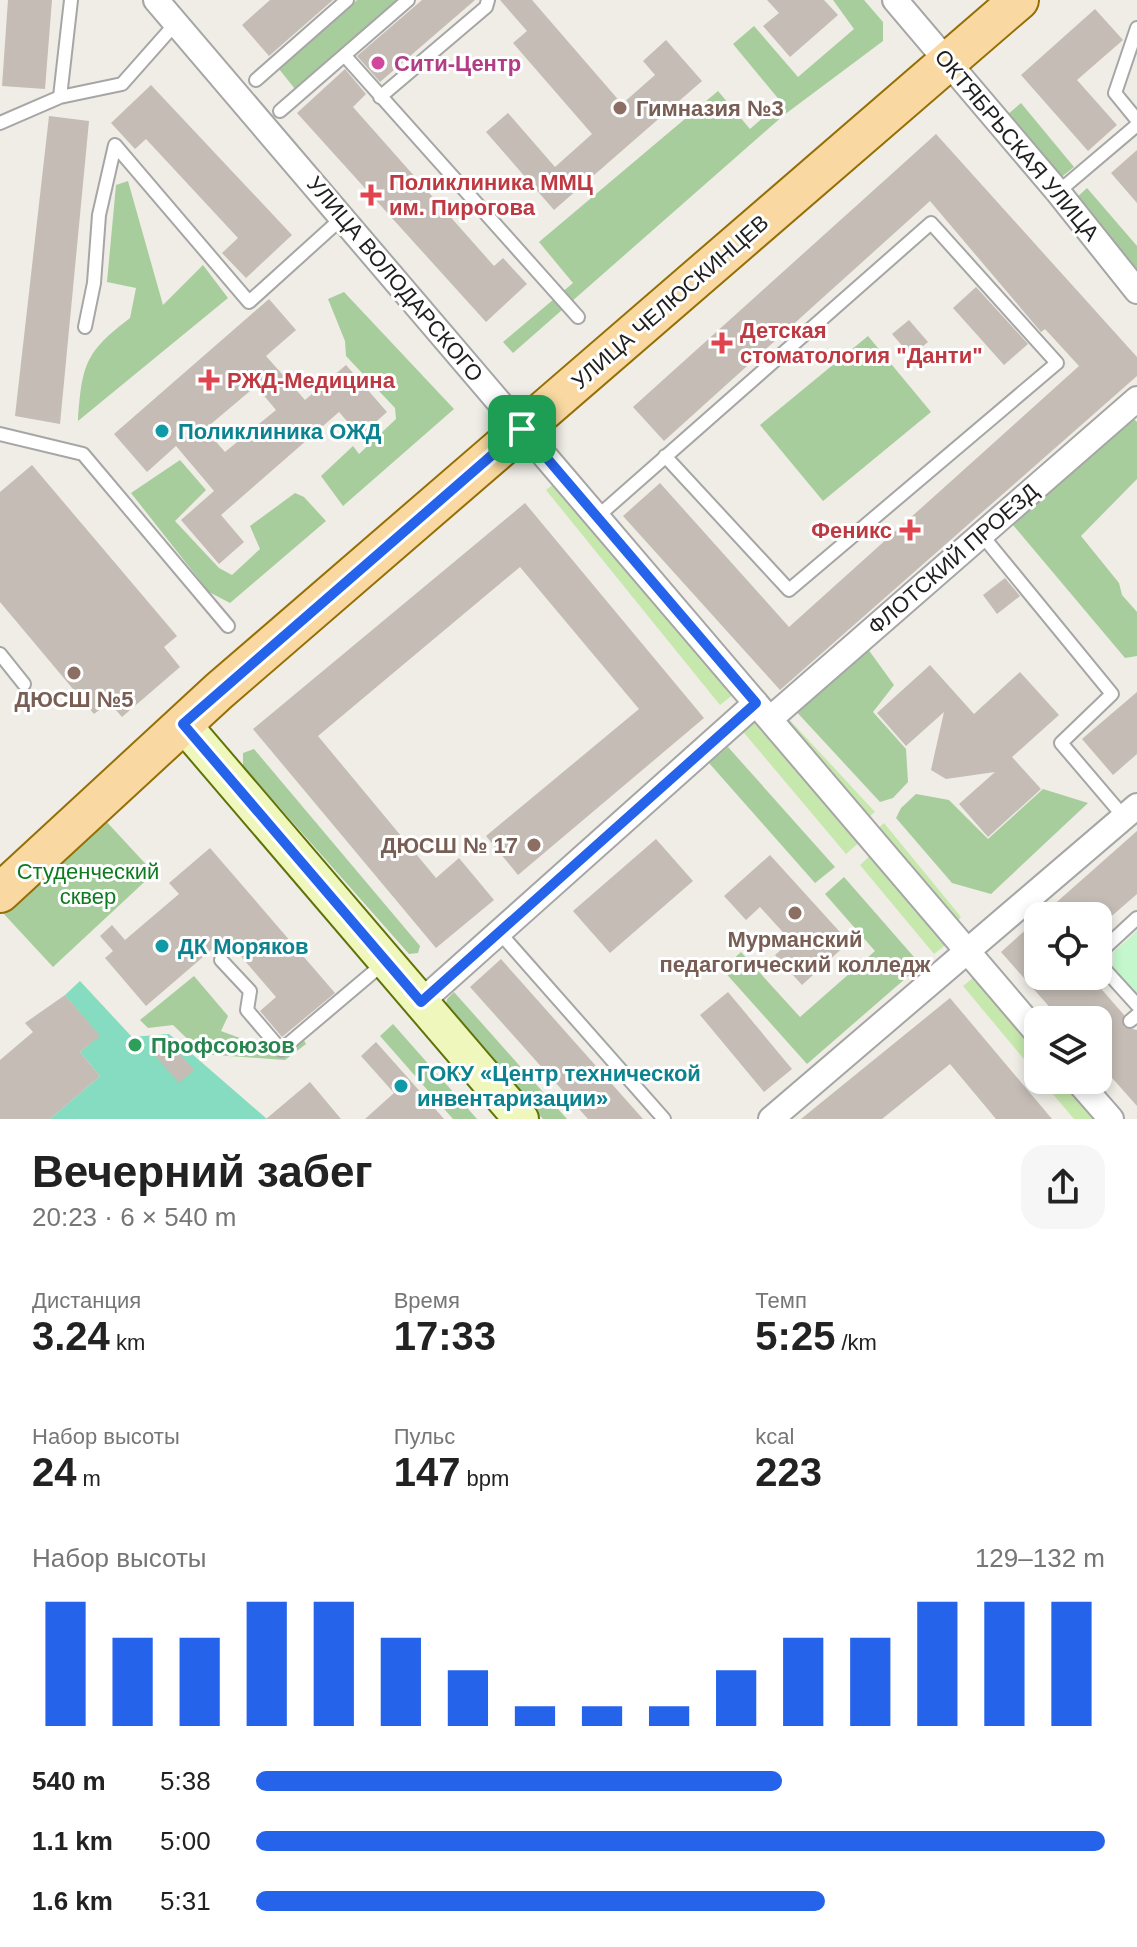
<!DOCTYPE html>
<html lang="ru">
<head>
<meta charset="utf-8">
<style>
  :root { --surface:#fff; --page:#f6f6f6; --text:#222; --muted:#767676; --accent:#2563eb }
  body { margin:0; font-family:Helvetica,sans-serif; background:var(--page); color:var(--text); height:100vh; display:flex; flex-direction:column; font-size:30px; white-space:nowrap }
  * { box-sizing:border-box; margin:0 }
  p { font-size:26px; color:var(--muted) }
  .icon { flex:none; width:44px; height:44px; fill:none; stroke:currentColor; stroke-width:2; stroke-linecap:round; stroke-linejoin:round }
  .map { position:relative; height:1119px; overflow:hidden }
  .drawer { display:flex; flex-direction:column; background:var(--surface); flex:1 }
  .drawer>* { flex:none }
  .buttons { position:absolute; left:1024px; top:902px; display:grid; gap:16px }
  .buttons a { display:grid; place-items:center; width:88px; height:88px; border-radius:16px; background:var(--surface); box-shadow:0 4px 12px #0003; font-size:40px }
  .pin { position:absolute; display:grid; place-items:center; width:68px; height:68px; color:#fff; margin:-34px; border-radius:16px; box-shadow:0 4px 12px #0006 }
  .round { display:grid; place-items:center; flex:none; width:84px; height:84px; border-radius:24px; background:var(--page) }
  .summary { display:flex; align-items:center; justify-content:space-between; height:136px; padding:0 32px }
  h1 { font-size:44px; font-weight:700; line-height:60px }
  .metrics { display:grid; grid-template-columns:repeat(3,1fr); gap:12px; height:136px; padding:8px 32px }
  .metrics div { display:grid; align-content:center }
  .metrics b { font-size:40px; font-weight:700 }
  .metrics small { font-size:22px; font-weight:400 }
  .metrics p { font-size:22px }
  .chart { height:224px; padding:16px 32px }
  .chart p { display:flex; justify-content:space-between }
  .chart svg { width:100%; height:144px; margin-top:8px; stroke:var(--accent); stroke-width:6 }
  ul { padding:0 32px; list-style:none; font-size:26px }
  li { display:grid; grid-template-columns:128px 96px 1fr; align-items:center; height:60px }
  li i { height:20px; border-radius:10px; background:var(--accent) }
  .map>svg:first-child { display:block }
</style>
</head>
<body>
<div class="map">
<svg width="1137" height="1119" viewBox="0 0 1137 1119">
  <rect width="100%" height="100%" fill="#efede6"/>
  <path fill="#c6e8ad" d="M559,480l176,213 -15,12 -174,-215z
    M755,716l108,123 -17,15 -106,-126z
    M787,717l88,95 -12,10 -87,-97z
    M884,823l77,94 -8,10 -79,-95z
    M874,852l74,91 -14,11 -74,-89z
    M979,973l59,71v32l-75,-90z
    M1041,1080h27l33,39h-27z"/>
  <path fill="#a7cd9c" d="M357,0h40l-102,89 -16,-20z
    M833,0h31l19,22v19l-99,74 -271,238 -10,-11 70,-59 -34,-41 179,-151 32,38 31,-27 -48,-58 21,-18 44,51 56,-48z
    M1021,103l53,64 -15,12 -53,-63z
    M128,181l35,124 40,-40 25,33 -150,123c4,-56 7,-69 52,-103l6,-30 -29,-6 9,-97z
    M1087,188l50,58v29l-64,-74z
    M344,292l110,117 -111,97 -22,-30 32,-30 6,8 37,-35 -1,-11 -49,-52 -1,-15 -17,-42z
    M868,336l63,76 -108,89 -63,-76z
    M1133,418l4,4v57l-56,57 38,47 3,12 15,17v44l-12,2 -112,-133z
    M180,460l26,30 -31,31 44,47 13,7 28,-26 -10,-23 45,-33 9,4 22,24 -96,82 -21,-11 -78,-99z
    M865,645l29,40 -21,27 33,37 2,33 -15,16 -13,4 -87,-94z
    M728,747l107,120 -20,16 -106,-120z
    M254,749l166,197 -2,7 -9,1 -166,-188v-13z
    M1043,789l45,14 -97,91 -39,-11 -56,-65 5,-10 15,-14 33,6 39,39z
    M104,819l50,54 -101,94 -50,-54z
    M844,877l77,88 -114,99 -85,-95 19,-17 59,65 75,-66 -50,-57z
    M194,976l34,40 -7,15 62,23 20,-15 3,5 -21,16 -82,-6 -30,-29 -25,3 -8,-8z
    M454,992l113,127h-24l-99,-107 3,-13z
    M393,1024l84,95h-24l-73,-83z"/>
  <path fill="#c4f8cc" d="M1137,931v63l-24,-26 1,-16z"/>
  <path fill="#86dcc1" d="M80,981l52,56 37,-3 98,85h-217l50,-43 -20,-24 19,-16 -34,-41z"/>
  <path fill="#c4bcb5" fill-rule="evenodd" d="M8,0h44l-7,89 -43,-3z
    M270,0h63l-64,56 -27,-31z
    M422,0h53l-95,82 -23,-26z
    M500,0h32l90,104 33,-29 -12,-14 23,-21 36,41 -148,129 -68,-78 22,-19 47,54 37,-33 -79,-91 14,-12z
    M767,0h57l14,15 -48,42 -27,-31 16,-13z
    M1095,9l28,31 -46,40 40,45 -29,26 -67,-76z
    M345,69l21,25 -13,13 141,159 9,-8 24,26 -41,38 -189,-209z
    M151,85l141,150 -46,43 -24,-25 16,-15 -92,-99 -11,10 -24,-26z
    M49,116l40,5 -29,303 -45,-8z
    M936,134l201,223v19l-357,314 -157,-174 37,-33 129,144 290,-261 -34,-37 -4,3 -111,-131 -266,240 -31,-34z
    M1137,150v53l-26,-30z
    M976,287l52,57 -24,21 -51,-57z
    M269,299l27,31 -30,26 39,44 41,-35 41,47 -27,24 -21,-24 -118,103 23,27 -25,22 -38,-44 33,-29 -38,-45 -29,26 -33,-38zM256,386l20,24 -51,42 -20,-23z
    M909,320l19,22 -17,14 -19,-22z
    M32,465l145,171 -13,11 16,20 -58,50 -13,-15 -15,12 -94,-112v-110z
    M525,503l179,215 -186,157 -32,-39 153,-127 -119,-142 -202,169 118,142 23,-20 35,42 -58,48 -183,-219z
    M1005,578l15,18 -23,18 -14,-19z
    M930,665l44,49 46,-42 39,43 -47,42 29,32 -53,48 -29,-33 36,-32 -49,7 -15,-9 13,-58 -38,34 -29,-33z
    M1137,692v62l-24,21 -31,-36z
    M1137,831v63l-39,34v-12h-57z
    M656,839l37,42 -83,72 -37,-42z
    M210,848l125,145 -53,44 -22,-26 16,-14 -51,-59 -79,68 -41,-48 8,-7 -13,-15 12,-11 13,15 54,-46 -10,-11z
    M770,855l79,87 -47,43 -27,-30 16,-14 -31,-34 -14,13 -22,-24z
    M1038,919v57h52l34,39v12l13,3v76l-39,-44v-42h-37l-60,-68z
    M501,959l142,160h-55l-118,-132z
    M728,992l64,77 -28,23 -64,-77z
    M65,995l35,41 -20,16 20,24 -50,43h-50v-59l33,-28 -8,-9z
    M950,998l102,121h-56l-46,-55 -68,55h-81z
    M165,1037l29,33 -15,13 -29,-33z
    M376,1042l33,37 35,40h-79l29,-26 -33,-37z
    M310,1082l31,37h-75z"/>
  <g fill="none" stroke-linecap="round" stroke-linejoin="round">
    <defs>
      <path id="lane" d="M1137,28l-22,65 22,27
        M345,56l233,261
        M256,80l91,-80
        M60,97l11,-97
        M380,97l106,-90 2,-7
        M280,111l128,-111
        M0,123l60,-26 62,-13 54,-61
        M1058,192l79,-67
        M85,327l9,-44 5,-68 16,-70 134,157 93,-84
        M0,434l83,20 145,172
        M597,517l334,-294 126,140 -268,227 -124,-134
        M981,534l131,160 -51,49 63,74
        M0,654l24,30
        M499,932l165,187
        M1098,954l39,-36
        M221,960l29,31 -3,19 34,40 103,-87
        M1098,962l39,43
        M1130,1021l7,-6"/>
      <path id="street" d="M156,0l882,1034
        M895,0l163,192 79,99
        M770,719l367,-320
        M421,1002l335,-299
        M1077,1080l34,39
        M771,1119l366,-313"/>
      <path id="secondary" d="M183,724l338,395"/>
      <path id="primary" d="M0,893l219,-202 800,-691"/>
    </defs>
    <use href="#lane" stroke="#a6a6a6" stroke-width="16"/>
    <use href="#street" stroke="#a6a6a6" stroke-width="28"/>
    <use href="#secondary" stroke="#607309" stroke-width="38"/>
    <use href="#primary" stroke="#956f05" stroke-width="42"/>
    <use href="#lane" stroke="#fff" stroke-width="12"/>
    <use href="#street" stroke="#fff" stroke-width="24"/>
    <use href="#secondary" stroke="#f0f7bc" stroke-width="34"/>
    <use href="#primary" stroke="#f9d9a1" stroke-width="38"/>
  </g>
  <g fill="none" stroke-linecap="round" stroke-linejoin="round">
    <defs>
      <path id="route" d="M522,429l234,274 -335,299 -238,-278z"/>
    </defs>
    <use href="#route" stroke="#fff" stroke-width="16"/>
    <use href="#route" stroke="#2563eb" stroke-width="10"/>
  </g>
  <circle fill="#d1479c" stroke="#fff" stroke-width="3" cx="378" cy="63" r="8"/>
  <g fill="#8d6e63" stroke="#fff" stroke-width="3">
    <circle cx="620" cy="108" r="8"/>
    <circle cx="74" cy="673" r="8"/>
    <circle cx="534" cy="845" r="8"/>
    <circle cx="795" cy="913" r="8"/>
  </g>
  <g fill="#e0444e" stroke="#fff" stroke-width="3">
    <path d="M367 183h8v8h8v8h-8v8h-8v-8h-8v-8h8z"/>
    <path d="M718 331h8v8h8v8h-8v8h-8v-8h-8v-8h8z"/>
    <path d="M205 368h8v8h8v8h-8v8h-8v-8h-8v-8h8z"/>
    <path d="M906 518h8v8h8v8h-8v8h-8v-8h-8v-8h8z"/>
  </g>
  <g fill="#0f9aa8" stroke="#fff" stroke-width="3">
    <circle cx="162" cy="431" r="8"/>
    <circle cx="162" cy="946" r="8"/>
    <circle cx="401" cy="1086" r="8"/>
  </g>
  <circle fill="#2e9e5b" stroke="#fff" stroke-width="3" cx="135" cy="1045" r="8"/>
  <g text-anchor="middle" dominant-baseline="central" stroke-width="6" stroke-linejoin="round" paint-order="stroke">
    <g font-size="22" font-weight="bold" fill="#b23c85" stroke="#fff" text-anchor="start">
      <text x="394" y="63">Сити-Центр</text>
    </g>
    <g font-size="22" font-weight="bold" fill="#785e54" stroke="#fff">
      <text x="636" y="108" text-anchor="start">Гимназия №3</text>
      <text x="74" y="699">ДЮСШ №5</text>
      <text x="518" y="845" text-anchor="end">ДЮСШ № 17</text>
      <text x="795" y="939">Мурманский<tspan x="795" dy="25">педагогический колледж</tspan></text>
    </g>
    <g font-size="22" fill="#1f1f1f" stroke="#fff">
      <text transform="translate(1017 145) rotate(50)">ОКТЯБРЬСКАЯ УЛИЦА</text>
      <text transform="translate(395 279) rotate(50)">УЛИЦА ВОЛОДАРСКОГО</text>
      <text transform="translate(670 302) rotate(-41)">УЛИЦА ЧЕЛЮСКИНЦЕВ</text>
      <text transform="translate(953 559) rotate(-41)">ФЛОТСКИЙ ПРОЕЗД</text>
    </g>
    <g font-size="22" font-weight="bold" fill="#be3a42" stroke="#fff" text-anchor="start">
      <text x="389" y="182">Поликлиника ММЦ<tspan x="389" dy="25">им. Пирогова</tspan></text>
      <text x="740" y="330">Детская<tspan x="740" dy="25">стоматология "Данти"</tspan></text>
      <text x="227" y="380">РЖД-Медицина</text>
      <text x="892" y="530" text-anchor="end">Феникс</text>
    </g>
    <g font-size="22" font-weight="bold" fill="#0d838f" stroke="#fff" text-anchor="start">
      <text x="178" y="431">Поликлиника ОЖД</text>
      <text x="178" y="946">ДК Моряков</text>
      <text x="417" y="1073">ГОКУ «Центр технической<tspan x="417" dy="25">инвентаризации»</tspan></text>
    </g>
    <g font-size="22" fill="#0f7b20" stroke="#fff">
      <text x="88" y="871">Студенческий<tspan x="88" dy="25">сквер</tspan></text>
    </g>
    <g font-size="22" font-weight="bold" fill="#27864d" stroke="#fff" text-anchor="start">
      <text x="151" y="1045">Профсоюзов</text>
    </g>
  </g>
</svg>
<div class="buttons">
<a><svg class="icon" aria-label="locate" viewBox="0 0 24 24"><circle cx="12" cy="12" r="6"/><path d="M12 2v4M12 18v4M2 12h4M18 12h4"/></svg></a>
<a><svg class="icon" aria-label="layers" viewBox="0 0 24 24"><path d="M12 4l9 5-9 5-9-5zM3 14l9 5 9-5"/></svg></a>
</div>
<div class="pin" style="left:522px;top:429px;background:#1e9e55"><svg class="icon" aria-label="arrive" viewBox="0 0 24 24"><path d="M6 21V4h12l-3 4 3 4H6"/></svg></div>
</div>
<section class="drawer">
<div class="summary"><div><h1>Вечерний забег</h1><p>20:23 · 6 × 540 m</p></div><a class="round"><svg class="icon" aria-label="share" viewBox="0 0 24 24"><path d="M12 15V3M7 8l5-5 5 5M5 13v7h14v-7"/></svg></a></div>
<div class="metrics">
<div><p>Дистанция</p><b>3.24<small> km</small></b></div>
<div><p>Время</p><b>17:33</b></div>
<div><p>Темп</p><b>5:25<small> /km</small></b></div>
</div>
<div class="metrics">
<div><p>Набор высоты</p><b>24<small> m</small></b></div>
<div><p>Пульс</p><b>147<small> bpm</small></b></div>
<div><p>kcal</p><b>223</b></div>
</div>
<div class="chart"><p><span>Набор высоты</span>129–132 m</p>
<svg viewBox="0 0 160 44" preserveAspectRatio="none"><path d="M5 44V6M15 44V17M25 44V17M35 44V6M45 44V6M55 44V17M65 44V27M75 44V38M85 44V38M95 44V38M105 44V27M115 44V17M125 44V17M135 44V6M145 44V6M155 44V6"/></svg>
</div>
<ul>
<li><b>540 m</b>5:38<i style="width:62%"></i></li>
<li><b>1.1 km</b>5:00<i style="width:100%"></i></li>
<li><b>1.6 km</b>5:31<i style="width:67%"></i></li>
</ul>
</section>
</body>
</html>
